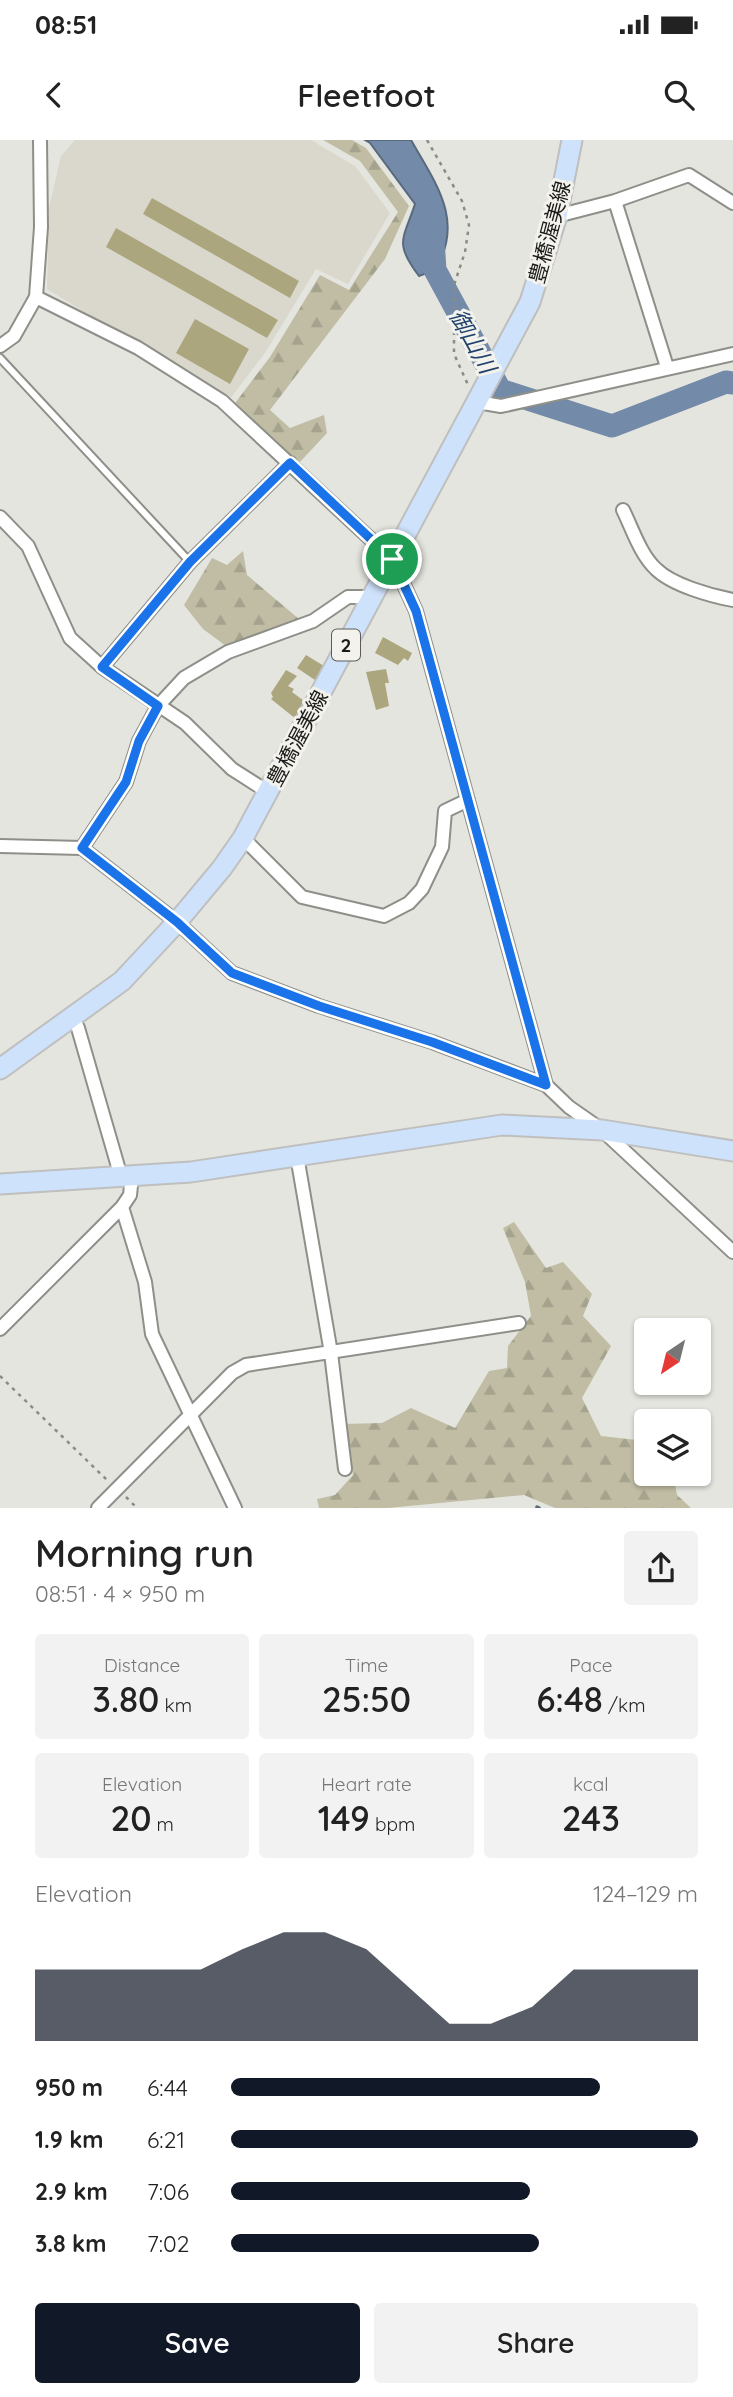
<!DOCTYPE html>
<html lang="en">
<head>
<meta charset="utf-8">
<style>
  :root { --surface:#fff; --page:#f2f2f2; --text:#222; --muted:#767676; --accent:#111827 }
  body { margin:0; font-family:Quicksand,"Noto Sans JP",sans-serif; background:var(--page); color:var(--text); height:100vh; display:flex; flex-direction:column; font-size:26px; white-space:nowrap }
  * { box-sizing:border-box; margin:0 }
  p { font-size:23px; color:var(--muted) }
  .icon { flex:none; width:38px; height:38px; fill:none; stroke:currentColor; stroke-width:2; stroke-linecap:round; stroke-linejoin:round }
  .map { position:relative; height:1368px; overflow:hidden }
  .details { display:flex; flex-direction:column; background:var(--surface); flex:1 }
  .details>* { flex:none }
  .needle { width:46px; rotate:215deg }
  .tools { position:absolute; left:634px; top:1178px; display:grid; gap:14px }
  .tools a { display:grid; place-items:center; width:77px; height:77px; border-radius:7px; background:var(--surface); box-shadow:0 2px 5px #0004; font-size:35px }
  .pin { position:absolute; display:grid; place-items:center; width:60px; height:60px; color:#fff; margin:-30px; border:4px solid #fff; border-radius:50%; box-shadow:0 2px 7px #0007 }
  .round { display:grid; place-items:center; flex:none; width:74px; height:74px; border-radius:7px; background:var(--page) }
  .summary { display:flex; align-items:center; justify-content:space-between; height:119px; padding:0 35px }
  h1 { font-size:38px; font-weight:600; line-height:52px }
  .figures { display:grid; grid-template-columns:repeat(3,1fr); gap:10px; height:119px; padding:7px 35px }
  .figures div { display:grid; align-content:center; border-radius:7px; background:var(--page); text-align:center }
  .figures b { font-size:35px; font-weight:600 }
  .figures small { font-size:19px; font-weight:400 }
  .figures p { font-size:19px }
  .chart { height:196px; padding:14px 35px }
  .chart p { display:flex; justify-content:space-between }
  .chart svg { width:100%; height:126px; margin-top:7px; fill:var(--accent); opacity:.7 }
  .primary-button { display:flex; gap:14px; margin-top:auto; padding:14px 35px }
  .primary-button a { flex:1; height:80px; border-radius:7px; background:var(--accent); color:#fff; font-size:28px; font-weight:600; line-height:80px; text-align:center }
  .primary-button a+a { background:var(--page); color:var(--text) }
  ul { padding:0 35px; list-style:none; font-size:23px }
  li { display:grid; grid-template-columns:112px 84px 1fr; align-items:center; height:52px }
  li i { height:18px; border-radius:9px; background:var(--accent) }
  .status { display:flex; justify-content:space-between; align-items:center; height:49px; padding:0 35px; background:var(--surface); direction:ltr }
  .status svg { height:19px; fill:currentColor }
  header { display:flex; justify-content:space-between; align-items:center; height:91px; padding:0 35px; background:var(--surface); font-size:32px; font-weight:600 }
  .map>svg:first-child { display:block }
</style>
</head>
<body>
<div class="status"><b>08:51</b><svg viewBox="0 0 49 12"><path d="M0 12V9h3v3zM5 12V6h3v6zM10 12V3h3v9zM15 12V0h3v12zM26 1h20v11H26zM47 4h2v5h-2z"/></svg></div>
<header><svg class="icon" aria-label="back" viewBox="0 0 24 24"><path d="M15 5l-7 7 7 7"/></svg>Fleetfoot<svg class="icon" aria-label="search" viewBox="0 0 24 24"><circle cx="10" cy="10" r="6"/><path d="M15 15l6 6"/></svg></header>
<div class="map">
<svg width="733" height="1368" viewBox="0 0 733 1368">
  <defs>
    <pattern id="forest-firs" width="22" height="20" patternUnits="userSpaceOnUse" patternTransform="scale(1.75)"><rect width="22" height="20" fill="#c1bda4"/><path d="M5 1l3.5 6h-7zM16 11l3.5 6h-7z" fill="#a5a28d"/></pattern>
  </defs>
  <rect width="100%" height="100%" fill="#e5e5df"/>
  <path fill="#dad8cc" d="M75,0h236l44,26 35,47 -42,71 -32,-15 -51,84 -36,47 -182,-111 2,-81 12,-52z"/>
  <path fill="url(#forest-firs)" d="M323,0h29l14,8 43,58 -24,53 -115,151 20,18 34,-13 3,18 -27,29 -68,-55 38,-50 50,-82 29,15 49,-78 -38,-51z
    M243,411l4,24 52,44 -73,27 -23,-17 -19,-24 28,-47 15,7z
    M514,1082l32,46 17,-6 29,32 -9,22 28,30 -29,52 19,38 45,5v33h27l4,21 14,13h-136l-31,-13 -136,13h-69l-2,-9 18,-4 18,-20 -10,-51 39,-1 29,-15 44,20 34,-57 18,-3 1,-22 23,-30 -6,-34 -22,-54z"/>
  <path fill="#738aa9" stroke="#59697e" stroke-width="2" d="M365,0h46c25,44 54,81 24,130l-16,6c-25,-33 -16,-36 -4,-72l-45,-61z"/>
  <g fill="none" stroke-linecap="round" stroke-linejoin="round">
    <path stroke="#59697e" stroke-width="3.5" d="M537,1367l2,1"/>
    <path stroke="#738aa9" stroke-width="23" d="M433,100l2,30 65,120 112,36 114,-44 7,1"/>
  </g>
  <path fill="#aca67f" d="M152,58l147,83 -9,17 -147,-84z
    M116,88l162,92 -11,18 -161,-91z
    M195,179l54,30 -19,35 -54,-31z
    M383,497l29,16 -4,8 -4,-3 -6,7 -23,-12z
    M306,515l18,11 -9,14 -18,-12z
    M386,529l3,14h-4l4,23 -13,4 -10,-38z
    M286,530l11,6 -9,10 6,3 -2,3 15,11 -11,16 -25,-20 2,-2 -2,-4z"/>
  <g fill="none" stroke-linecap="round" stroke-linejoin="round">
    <defs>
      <path id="lane" d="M0,218l190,204"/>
      <path id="street" d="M615,61l52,166
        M557,76l58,-15 74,-26 44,28
        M36,157l102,51 84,53 170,158 24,52 130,474 23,22 33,23 131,122
        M0,206l14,-10 22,-39 5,-70 -1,-87
        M477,262l24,4 232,-52
        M623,370c9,18 17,44 33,59 16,16 55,27 77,31
        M0,377l28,29 42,92 32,29 83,56 47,46 36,23
        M102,527l88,-105 100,-99
        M243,698l59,59 82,19 25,-13 13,-14 20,-42 3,-36 23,-11
        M0,706l82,2 95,74 55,51 87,33 113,36 114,43
        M82,708l44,-66 13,-41 19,-35 26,-28 44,-26 85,-31 35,-24h23
        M72,876l6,12 43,149
        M297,1016l34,197 14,116
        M132,1036l-2,19 -8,12 23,75 7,52 83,174
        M0,1189l122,-122
        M98,1368l134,-135 14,-8 273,-42"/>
      <path id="primary" d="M0,929l122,-88 55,-59 45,-54 21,-30 287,-536 27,-86 15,-76
        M0,1044l191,-12 311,-47 100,5 131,21"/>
    </defs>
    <use href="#lane" stroke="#8f8f8a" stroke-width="10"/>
    <use href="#street" stroke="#8f8f8a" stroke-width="16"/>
    <use href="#primary" stroke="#bfbfbf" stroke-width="23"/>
    <path stroke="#8b8b87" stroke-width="2.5" stroke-dasharray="3.5 5" stroke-linecap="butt" d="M427,0l35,61 7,24 -4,27 -11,33v69l15,33
      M0,1236l108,105
      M126,1357l11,11"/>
    <use href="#lane" stroke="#fff" stroke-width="6"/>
    <use href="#street" stroke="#fff" stroke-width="12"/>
    <use href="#primary" stroke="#cee2fb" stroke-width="19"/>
  </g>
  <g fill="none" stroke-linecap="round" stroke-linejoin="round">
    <defs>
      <path id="route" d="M290,323l102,96 24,52 130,474 -114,-43 -113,-36 -87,-33 -55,-51 -95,-74 44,-66 13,-41 19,-35 -56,-39 88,-105z"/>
    </defs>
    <use href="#route" stroke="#fff" stroke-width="14"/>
    <use href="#route" stroke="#1a73e8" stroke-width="9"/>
  </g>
  <g text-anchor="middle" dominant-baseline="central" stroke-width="6" stroke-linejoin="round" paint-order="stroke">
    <rect fill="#f3f2ec" stroke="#5c5c58" stroke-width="2" x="332" y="489.5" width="28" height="31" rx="5"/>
    <g font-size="19" font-weight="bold" fill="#1b1b19">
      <text x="346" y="505">2</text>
    </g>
    <g font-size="21" fill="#1b1b19" stroke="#f3f2ec">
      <text transform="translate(549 92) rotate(-75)">豊橋渥美線</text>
      <text transform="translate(297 598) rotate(-62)">豊橋渥美線</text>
    </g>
    <g font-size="23" font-style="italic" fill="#20436d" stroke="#f3f2ec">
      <text transform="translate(473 201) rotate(61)">御山川</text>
    </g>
  </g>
</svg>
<div class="tools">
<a><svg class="needle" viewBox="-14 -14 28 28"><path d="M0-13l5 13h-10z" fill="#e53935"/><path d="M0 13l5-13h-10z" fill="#767676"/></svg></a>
<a><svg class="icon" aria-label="layers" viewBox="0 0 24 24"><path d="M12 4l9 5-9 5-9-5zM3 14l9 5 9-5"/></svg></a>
</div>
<div class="pin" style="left:392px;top:419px;background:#1e9e55"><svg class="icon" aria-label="arrive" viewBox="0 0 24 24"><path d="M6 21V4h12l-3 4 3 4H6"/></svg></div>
</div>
<section class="details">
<div class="summary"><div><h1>Morning run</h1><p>08:51 · 4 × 950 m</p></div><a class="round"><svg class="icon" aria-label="share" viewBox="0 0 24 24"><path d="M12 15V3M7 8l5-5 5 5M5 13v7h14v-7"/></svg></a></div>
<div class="figures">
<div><p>Distance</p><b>3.80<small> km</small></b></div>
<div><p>Time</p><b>25:50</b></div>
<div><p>Pace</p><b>6:48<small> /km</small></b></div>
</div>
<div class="figures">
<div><p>Elevation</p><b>20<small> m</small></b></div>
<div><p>Heart rate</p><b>149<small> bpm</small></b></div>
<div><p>kcal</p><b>243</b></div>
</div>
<div class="chart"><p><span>Elevation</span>124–129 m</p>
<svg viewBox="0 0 160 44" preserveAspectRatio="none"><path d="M0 44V19L10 19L20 19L30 19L40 19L50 12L60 6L70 6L80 12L90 25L100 38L110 38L120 32L130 19L140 19L150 19L160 19V44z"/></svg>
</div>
<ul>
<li><b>950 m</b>6:44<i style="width:79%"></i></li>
<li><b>1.9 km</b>6:21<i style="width:100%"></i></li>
<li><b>2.9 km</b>7:06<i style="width:64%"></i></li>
<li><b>3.8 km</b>7:02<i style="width:66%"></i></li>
</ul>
<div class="primary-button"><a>Save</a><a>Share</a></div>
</section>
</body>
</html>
